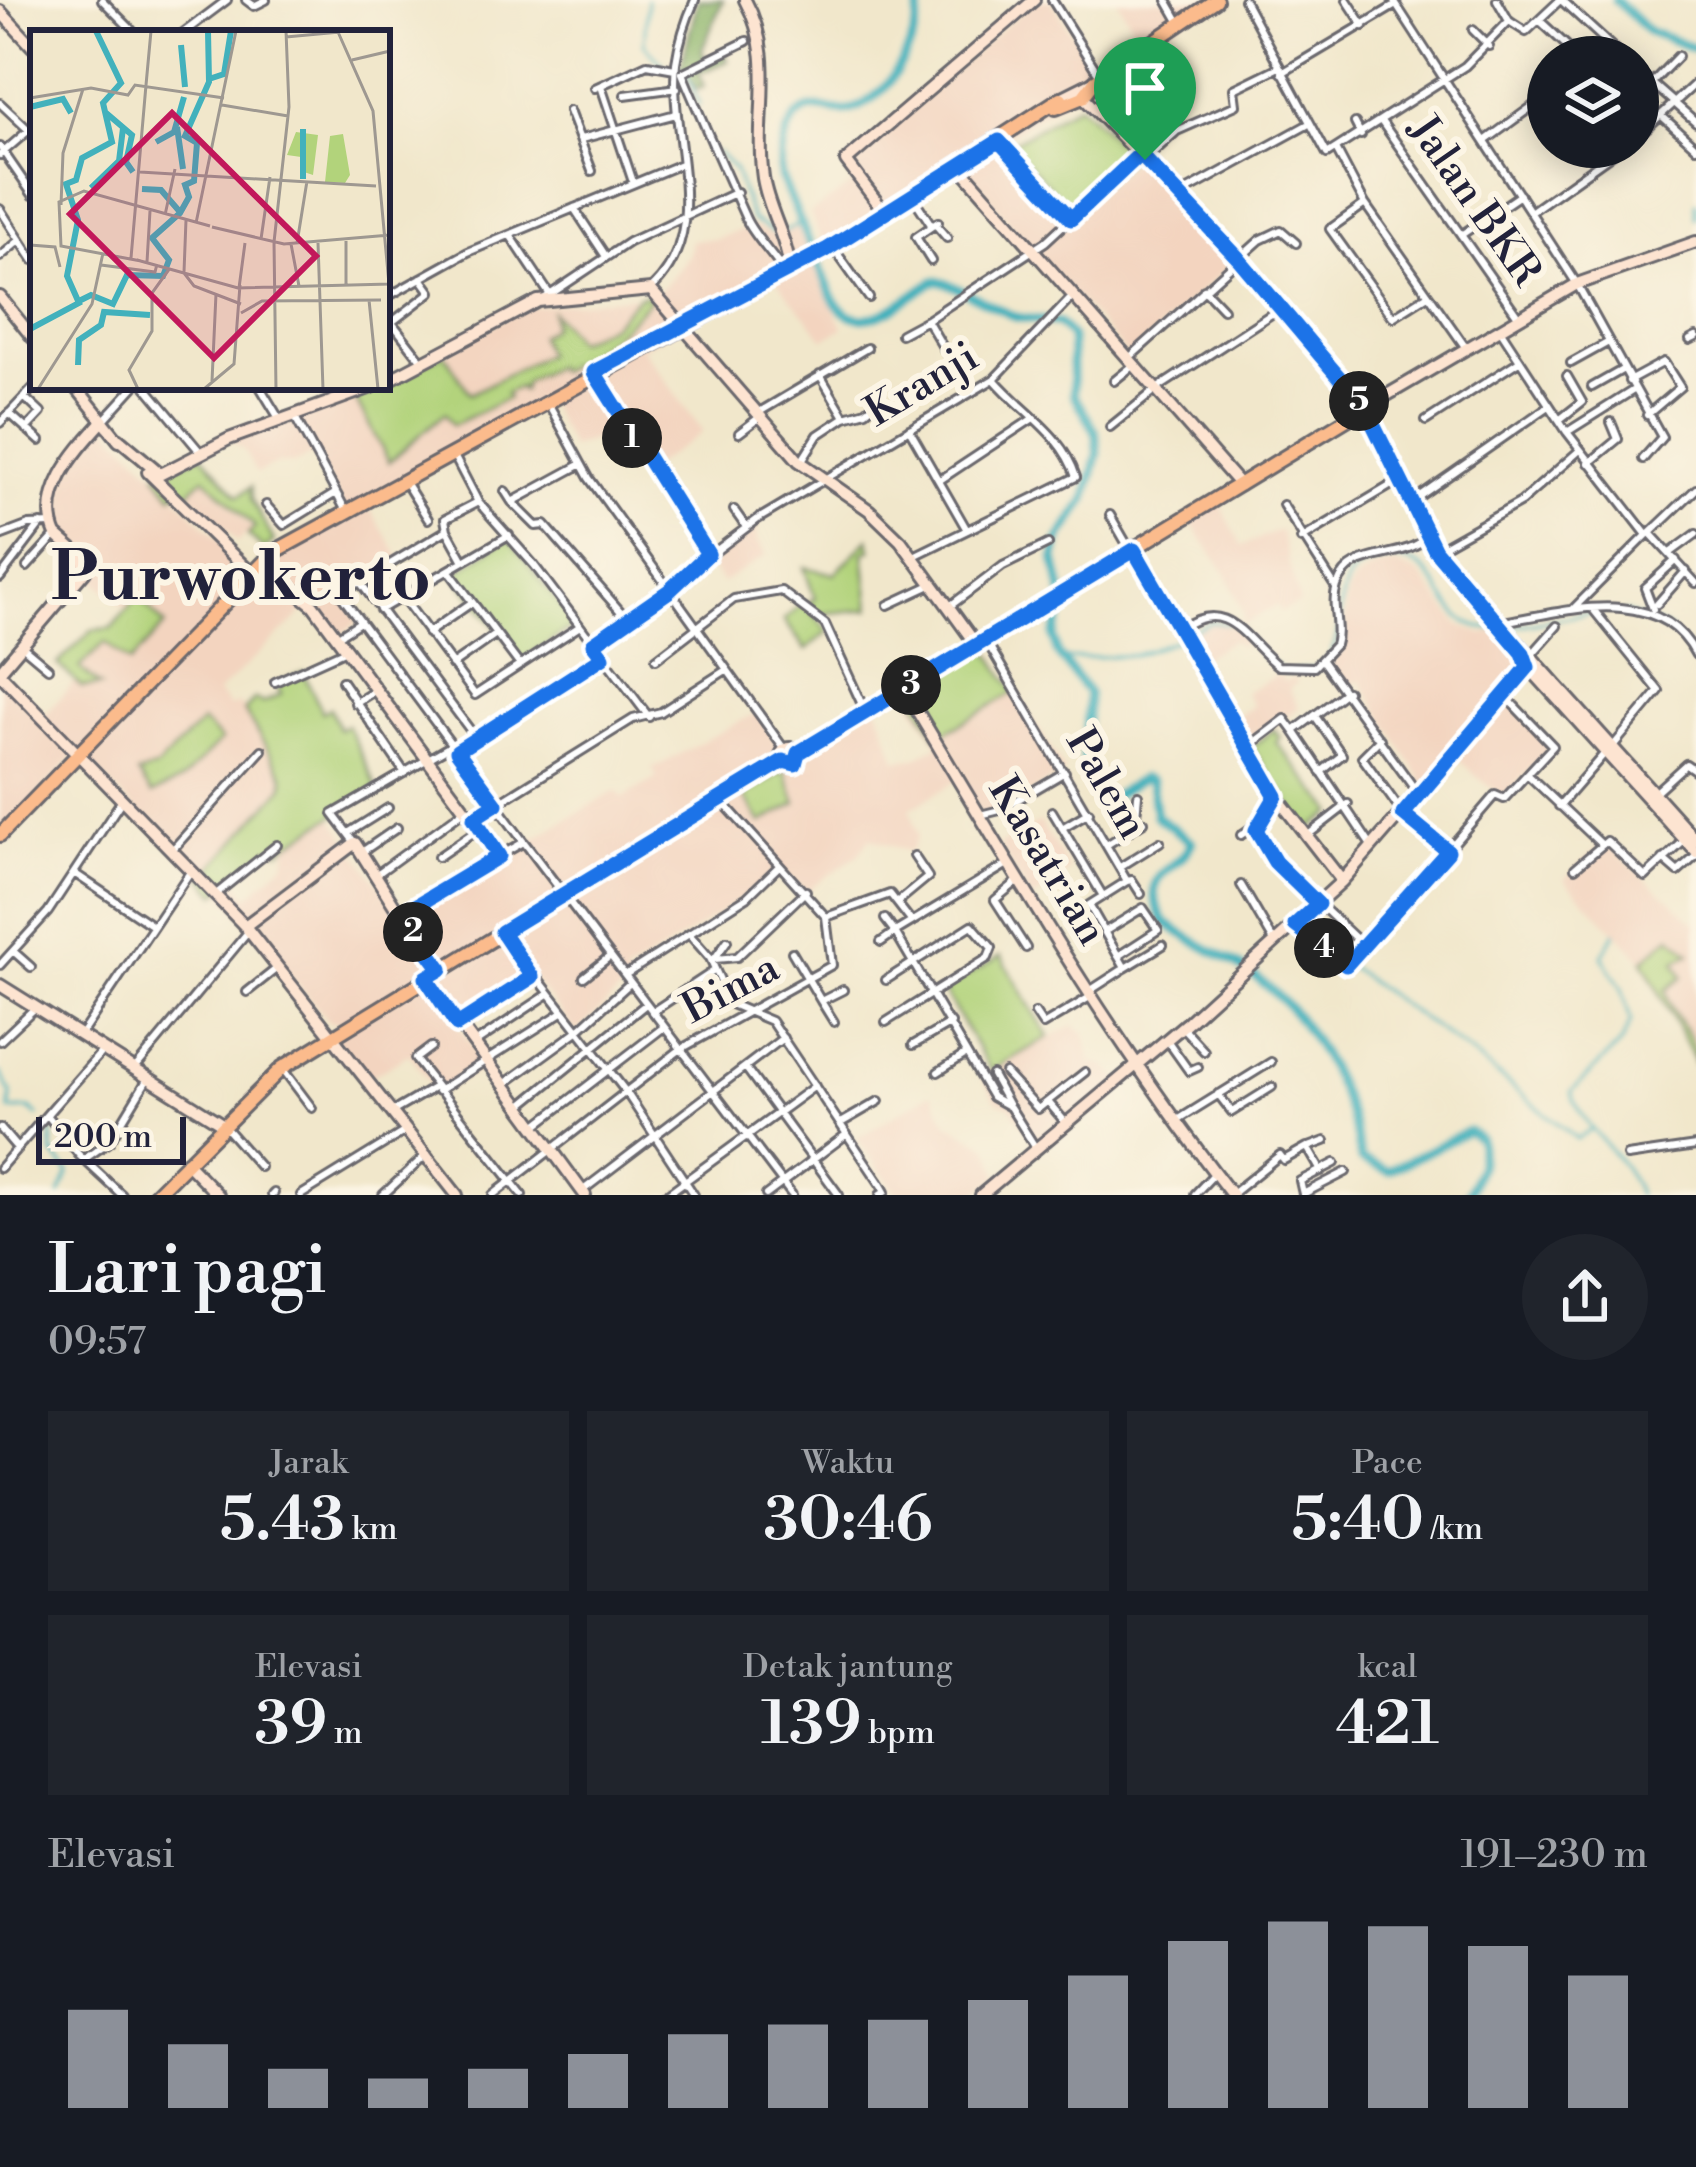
<!DOCTYPE html>
<html lang="id">
<head>
<meta charset="utf-8">
<style>
  :root { --surface:#171b24; --page:#20242c; --text:#f1f3f6; --muted:#9ea1a6; --accent:#8c9099 }
  body { margin:0; font-family:"Libre Bodoni",serif; background:var(--page); color:var(--text); height:100vh; display:flex; flex-direction:column; font-size:45px; white-space:nowrap }
  * { box-sizing:border-box; margin:0 }
  p { font-size:39px; color:var(--muted) }
  .icon { flex:none; width:66px; height:66px; fill:none; stroke:currentColor; stroke-width:2; stroke-linecap:round; stroke-linejoin:round }
  .map { position:relative; height:1195px; overflow:hidden }
  .side { display:flex; flex-direction:column; background:var(--surface); flex:1 }
  .side>* { flex:none }
  .fabs { position:absolute; left:1527px; top:36px; display:grid; gap:24px }
  .fabs a { display:grid; place-items:center; width:132px; height:132px; border-radius:50%; background:var(--surface); box-shadow:0 6px 30px #0003; font-size:60px }
  .scale { position:absolute; left:36px; bottom:30px; width:150px; box-sizing:border-box; padding-left:12px; border:6px solid #22223b; border-top:0; font-size:33px; line-height:42px; white-space:nowrap; color:#22223b; -webkit-text-stroke:9px #fcf5e5; paint-order:stroke }
  .pin { position:absolute; display:grid; place-items:center; width:102px; height:102px; color:#fff; margin:-123px -51px; border-radius:50% 50% 50% 0; rotate:-45deg; box-shadow:0 0 12px #0007 }
  .pin .icon { rotate:45deg }
  .km { position:absolute; width:60px; height:60px; margin:-30px; border-radius:50%; background:#222; color:#fff; font-size:33px; line-height:60px; text-align:center }
  .round { display:grid; place-items:center; flex:none; width:126px; height:126px; border-radius:63px; background:var(--page) }
  .summary { display:flex; align-items:center; justify-content:space-between; height:204px; padding:0 48px }
  h1 { font-size:66px; font-weight:600; line-height:90px }
  .figures { display:grid; grid-template-columns:repeat(3,1fr); gap:18px; height:204px; padding:12px 48px }
  .figures div { display:grid; align-content:center; border-radius:0px; background:var(--page); text-align:center }
  .figures b { font-size:60px; font-weight:600 }
  .figures small { font-size:33px; font-weight:400 }
  .figures p { font-size:33px }
  .chart { height:336px; padding:24px 48px }
  .chart p { display:flex; justify-content:space-between }
  .chart svg { width:100%; height:216px; margin-top:12px; stroke:var(--accent); stroke-width:6 }
  .map>svg:first-child { display:block }
</style>
</head>
<body>
<div class="map">
<svg width="1696" height="1195" viewBox="0 0 1696 1195">
  <rect width="100%" height="100%" fill="#fcf5e5"/>
  <filter id="ink" filterUnits="userSpaceOnUse"><feTurbulence type="fractalNoise" baseFrequency=".00833" numOctaves="2"/><feDisplacementMap in="SourceGraphic" scale="24" xChannelSelector="R" yChannelSelector="G"/><feConvolveMatrix kernelMatrix="1 2 1 2 8 2 1 2 1" color-interpolation-filters="sRGB"/></filter>
  <filter id="wash" filterUnits="userSpaceOnUse"><feTurbulence type="fractalNoise" baseFrequency=".004" numOctaves="4" result="noise"/><feDisplacementMap in="SourceGraphic" scale="48" xChannelSelector="R" yChannelSelector="G"/><feGaussianBlur stdDeviation="2.7" result="paint"/><feColorMatrix in="noise" values="0 0 0 0 0 0 0 0 0 0 0 0 0 0 0 0 0 1.4 0 .05"/><feComposite in="paint" operator="in"/></filter>
  <g filter="url(#wash)">
    <rect width="100%" height="100%" fill="#f1e7cb"/>
    <path fill="#f3d4bf" d="M1035,0h16l50,78 -101,62 72,77 68,-63 96,105 -107,98 -168,-189 -135,82 -16,-37 46,-31 -10,-16z
      M1117,0h99l-71,45z
      M753,226l24,10 22,-8 44,100 -19,11 -50,-61 -132,70 61,84 -53,36 -20,-33 -21,10 -12,-7 -26,10 -25,-48 -181,101 35,56 -63,33 22,32 -23,15 -28,-36 -8,15 -83,77 13,14 8,-3 11,9 35,64v9l-81,92 -125,-126 -78,83v-161l44,42 31,-35 -17,-17 34,-34 19,-2 15,-19 -41,-38 -34,-47 6,-40 46,-63 148,152 26,1 -3,-22 71,-41 -31,-58 -20,11 -16,-1 -22,10 -11,-22 -16,-12 158,-52 136,-79 134,-14 31,-37 4,-17 24,-1z
      M204,478l48,50 -14,14 -49,-49z
      M1219,502l23,44 38,-16 20,74 -20,8 -3,-7 -35,20 2,-11 -18,-41 -36,-52z
      M758,519l-1,21 10,15 -45,28 -17,-23z
      M1394,564l26,10 38,50 25,10 19,-5 21,24 4,13 -23,29 47,50 -48,53 -48,-41 -28,32 -67,-109 -13,8 -17,-24 13,-12 3,-54 7,-16 17,-12z
      M1214,623l21,4 9,15 -5,5 -6,-7 -31,18 -13,-24z
      M985,640l80,132 -65,38 -20,5 -22,-35 -48,29 8,27 -8,16 -40,-14 -13,18 -51,35 -29,-24 -20,22 -132,86 5,8 -54,49 -44,-55 -75,48 30,42 -50,27 -28,-40 -44,26 -32,-42 13,-15 -17,-1 -109,-131 14,-11 15,16 35,-32 5,-20 42,-29 69,101 216,-125 7,7 34,-20 -5,-9 106,-57 31,53 88,-60 20,55 19,-2 22,-13 -34,-56z
      M1279,674l6,8 9,-5 3,6 -8,5 10,20 -50,35 -14,-26 18,-11 -8,-14z
      M1040,822l30,48 -38,30 -33,-55z
      M1604,842l92,81v142l-53,-105 -79,-81z
      M1073,1025l13,9 5,28 16,5 13,14 -83,69 -27,-43 -14,-6 -15,-23z
      M932,1092l15,30 42,25 10,29 -26,19h-75l-41,-57z"/>
    <path fill="#b2d37b" stroke="#6a7a5b" stroke-width="3" d="M1078,104l54,50 -58,57 -65,-66z
      M654,294c-24,30 -54,55 -96,77l-4,-5 -29,16 -3,9 -3,-4 -13,6 2,5 -55,27 -8,-12 -56,49 -36,-67 34,-8v-6l57,-28 26,41 76,-40 -7,-18 13,-9v-15l24,29 36,-17 27,-28z
      M202,454l36,42 13,-9v12l23,42 -10,9 -16,-15 7,-8 -50,-50 -16,15 -6,-3 -11,6 -16,-21z
      M508,538l68,87 -54,35 -68,-86z
      M869,538l2,12 -7,2 6,57 -50,5 -13,-12 8,-3 -11,-32 31,7z
      M138,597l27,28 -35,38 -25,-21 -25,26 20,18 -19,1 -23,-23 34,-34 19,-2z
      M803,603l26,28 -23,19 -22,-30z
      M987,648l28,44 -78,45 -25,-44z
      M303,672l19,40 8,-4 9,21 8,-4 30,63 -97,62 -11,-1 -52,45 -14,-16 81,-92v-10l-40,-65 11,-12 8,4 18,-9 -5,-10z
      M202,722l19,18 -39,40 -30,14 -14,-20 17,-5z
      M1274,729l6,9 -4,4 58,70 -26,19 -57,-84z
      M785,770l12,33 -36,20 -17,-27z
      M1671,936l19,17 -15,9 8,15 -17,13c6,32 30,43 30,75l-53,-105z
      M1001,956l48,81 -58,34 -48,-81z"/>
    <path fill="#8db56b" stroke="#586c53" stroke-width="3" d="M698,0h25l-21,50 3,9 20,-8 3,10 -29,12 5,14 -7,3 -16,-24z"/>
    <g fill="none" stroke-linecap="round" stroke-linejoin="round">
      <path stroke="#42b1bc" stroke-width="3" d="M647,0l-3,44 19,20
        M678,68l9,6 12,31
        M718,153l16,16 18,51 23,13
        M1696,218v-15
        M784,231l21,-8
        M1624,612l47,18
        M1511,627l80,-14
        M1187,633l24,-11 17,2
        M1685,645l11,19
        M1260,654l25,18 35,-4c40,-39 -6,-105 73,-108 57,-3 40,76 109,68
        M1060,659l76,-4 43,-16
        M1615,933l-13,23 20,33 9,32 -10,22 -50,49c14,41 53,61 67,103
        M1349,967l120,85 108,87 14,-10
        M0,1072l11,21 -1,17 20,-1 8,7
        M51,1131l2,22 16,20 -9,22"/>
      <path stroke="#42b1bc" stroke-width="9" d="M920,0c0,39 -27,93 -66,109 -12,6 -24,-1 -37,-1 -30,0 -38,46 -36,69l54,125c31,40 73,-7 99,-21l11,1 70,35 43,6 13,14 2,57 23,38 2,22 -12,45 -27,42 -4,18 10,44 -11,33 3,17 31,40c1,39 -16,78 14,110l41,-25 8,3 5,35 36,26c-16,35 -56,26 -28,79 27,22 61,34 89,54 57,40 96,119 108,184l27,12 80,-40 12,8v25l-12,31
        M1615,0l33,31 48,18"/>
    </g>
  </g>
  <g filter="url(#ink)">
    <g fill="none" stroke-linecap="round" stroke-linejoin="round">
      <defs>
        <path id="street" d="M102,0l26,26
          M246,0l8,6 12,-6
          M1052,0l49,78
          M1167,0l12,21
          M1244,0l83,154 138,-88 44,-45 17,11 34,-32
          M1347,0l17,26
          M1393,0l184,284 85,153 -19,22
          M1497,0l12,21
          M1561,0l62,57
          M1539,20l40,37
          M1473,30l16,16
          M121,33l7,-7 6,7
          M183,33l44,-33
          M747,41l-65,32c21,50 42,97 64,146 8,17 27,36 38,53
          M1597,57l12,-12
          M1638,71l58,51
          M1282,73l114,-68
          M1651,84l27,-28
          M601,86l31,93
          M595,88l52,-24 28,5
          M625,95l52,-7
          M0,103l33,31
          M569,111l23,60
          M1663,117l33,30
          M1381,121l137,195
          M1355,123l6,12
          M1638,136l58,-53
          M581,139l95,-25
          M999,141l72,78
          M1485,141l63,-46
          M0,147l33,48
          M1337,151l28,53 101,144
          M0,155l29,-25
          M1145,160l32,-29 59,-26 -2,-16 45,-22
          M1179,195l128,-70
          M913,197l19,29
          M1365,204l-35,25 63,88 35,-22
          M574,208l31,47
          M0,209l33,51
          M1532,211l90,-64
          M935,224l12,14
          M510,235l38,57
          M1461,235l59,-40
          M832,246l37,52
          M0,257l20,-17
          M931,261l-15,-24 22,-15
          M651,289c64,-60 17,-151 25,-226 3,-21 10,-43 19,-63
          M1204,289l19,20
          M387,297l81,-45 213,-88
          M542,300l87,-58 108,-50
          M387,316l34,44
          M387,326l44,-34 -10,-14
          M1501,331l66,101 80,103 -74,74
          M901,334l26,-14
          M1690,340l6,-3
          M1129,358l131,-118 21,-10 15,13
          M1571,363l36,-20
          M596,375l112,179
          M820,375l25,42 21,-6 14,-12
          M1114,381l21,-17
          M1629,381l35,-19 16,25 -33,28
          M146,387l56,67
          M260,387l20,33
          M1592,387l30,-17
          M970,393l-43,-73 118,-78 95,-88
          M24,397l17,16 -15,16
          M548,403l41,75 196,272
          M9,413l31,28
          M756,414l111,-66
          M295,417l51,94
          M1559,420l23,-18 -15,-26
          M103,421l31,-34
          M1426,421l93,-60
          M0,423l34,-36
          M1110,427l48,-39 121,-79
          M909,429l58,101
          M1567,432l65,-41
          M739,433l21,-16
          M453,454l25,48 56,63 115,152
          M801,462l17,-27 27,-18
          M1589,463l29,-24 -7,-17
          M940,480l92,-61
          M405,482l23,37
          M505,491l7,11 68,-37
          M512,502l24,24 9,-1 83,95
          M1411,502l138,-96
          M266,505l18,20 52,-32
          M1283,505l53,83
          M734,510l12,17
          M1110,515l19,33
          M447,530l-2,-11 33,-17
          M1650,533l46,50
          M1650,533l46,-44
          M0,536l29,-11 22,-1
          M1301,539l99,-59
          M1436,550l85,-48 59,-52
          M1670,553l26,-19
          M912,557l164,-80c-14,-44 -53,-64 -82,-98
          M464,561l-17,-31 -107,64 183,247
          M27,567l29,-32
          M449,571l70,93
          M0,578l41,-54
          M360,582l116,156
          M667,588l91,-69 236,-140 79,-83
          M403,598l72,97 105,-69
          M1657,604l29,-33
          M888,605l43,-20
          M950,606l53,-40 45,-22
          M1592,608l67,83 -45,54
          M1653,609l-8,-21 31,-28
          M380,610l129,-75
          M1503,622c63,-11 157,-39 193,33
          M1182,628c46,-32 64,13 96,38l36,1 21,-22c6,-19 -5,-40 2,-59 14,-40 65,-24 90,-49
          M428,633l43,-30
          M338,636l22,-14
          M987,642l140,239 -38,24 36,63 -34,22
          M593,644l76,-53
          M23,647l25,21
          M656,659l78,-60 47,-8 44,33 39,85
          M1526,661l31,-35
          M1323,662l96,133
          M452,665l44,-31
          M342,681l63,92
          M275,682l71,-32
          M1347,691l-53,40 78,116
          M355,703l21,-13
          M1315,716l27,39 -21,17
          M1380,739l-18,18 41,57 45,37
          M1248,747l37,-28 9,12
          M457,751l146,-94
          M1527,774l74,70
          M1654,793l32,-29 10,7
          M1276,796l-20,34 23,36 86,81 130,-152 9,4 49,-53 -48,-50
          M1559,806l45,-52
          M1052,811l51,85
          M980,815l20,-5 65,-38
          M474,818l159,-99 28,-7 65,-42
          M1135,827l3,-32
          M1062,828l27,-16
          M348,833l40,-25
          M1241,835l13,-9
          M1308,835l40,-31
          M355,843l-22,-29 119,-69
          M1108,844l36,-22
          M173,849l89,-99
          M362,852l35,-24
          M499,856l25,-14 268,353
          M438,857l42,-29
          M1663,859l15,13 18,-16
          M1006,865l-111,67 97,165 18,10 27,43
          M1120,867l40,-25
          M1575,868l32,-27 38,36 40,-37
          M74,873l76,51
          M377,874l89,-65
          M1019,880l-24,20 31,48
          M1127,881l5,-1 9,14
          M1241,885l34,58
          M216,894l61,-49
          M899,901l29,-24 -14,-21
          M826,917l64,-23 21,27
          M1295,925l50,40 20,-18
          M502,932l124,160 68,103
          M1104,932l39,-24 15,22 -40,26
          M689,934l21,24 21,46 40,17 110,164 4,7 -5,3
          M881,942l14,-10 -10,-13
          M13,951l18,16
          M792,952l29,49 22,-11
          M715,958l12,-17
          M715,959l22,-2 69,-66
          M0,965l48,-53 74,-112
          M1125,968l38,-23
          M625,975l122,-78 31,-30
          M584,977l25,-20
          M247,992l29,-23
          M821,1001l13,21
          M652,1012l62,-41
          M1035,1013l8,12 47,-28
          M886,1022l102,-64 4,-10 -20,-23 -86,55
          M460,1023l72,-46
          M1182,1027l22,24
          M82,1033l108,-161
          M1167,1040l22,31 9,-4
          M0,1041l36,-34
          M475,1043l72,-48
          M913,1045l38,-22
          M431,1047l-16,12 107,136
          M136,1067l112,-135
          M745,1067l94,128
          M282,1068l30,40
          M938,1072l28,-18
          M1005,1073l33,36 47,-37
          M992,1075l17,31
          M503,1085l73,-53 54,-49
          M438,1091l123,-78
          M1218,1094l14,18 40,-25
          M1049,1103l17,20
          M519,1107l127,-103
          M392,1112l43,-25
          M48,1116l31,39 43,40
          M1176,1121l95,-59
          M841,1123l38,-22
          M223,1125l37,42
          M534,1127l130,-100
          M0,1128l17,20
          M1309,1147l16,-6
          M1627,1156l69,-10
          M83,1160l27,-19 37,-61
          M0,1168l104,-119
          M582,1191l201,-153
          M1233,1193l47,-38 4,5 23,-13 14,24
          M1305,1193l41,-21
          M1195,1194l19,-20
          M1303,1194l-3,-13 35,-18
          M272,1195l2,-2
          M301,1195l106,-65
          M383,1195l41,-38
          M493,1195l188,-146 151,-84 -6,-48 -106,-118
          M666,1195l149,-109
          M766,1195l81,-61"/>
        <path id="secondary" d="M745,0c32,58 9,116 18,178 5,32 23,58 27,91
          M0,11l33,36
          M1083,97l155,161 127,150 70,142 261,290
          M1061,98l34,-17
          M961,168l279,317
          M886,214l-40,-53 188,-161
          M0,297l33,41
          M387,381l151,-80 113,-11 148,171 70,49 32,31 76,105
          M76,387l43,54
          M1365,408l212,-124 119,-42
          M118,438l43,36 68,-35 143,-52
          M148,472l103,101 26,3
          M1134,550l142,246 66,85
          M277,576l36,29 186,251 -98,59
          M0,671l85,-100 -3,-13 -26,-23c-19,-43 21,-85 47,-114
          M1533,672l163,180
          M0,674l245,252 212,269
          M904,689c104,173 204,348 328,506
          M781 757a9 9 0 1 1 18 0a9 9 0 1 1-18 0Z
          M399,912l42,57
          M245,926l110,-83 41,65
          M426,978l159,217
          M0,985l222,139
          M186,1162l32,33
          M981,1195l208,-174 153,-140 191,-219"/>
        <path id="primary" d="M1056,108l27,-11 12,-16 121,-81
          M798,753l567,-345
          M0,835l274,-283 552,-302 235,-152
          M155,1195l127,-127 501,-307"/>
      </defs>
      <use href="#street" stroke="#6a676d" stroke-width="12"/>
      <use href="#secondary" stroke="#6a676d" stroke-width="16"/>
      <use href="#primary" stroke="#6a676d" stroke-width="18"/>
      <use href="#street" stroke="#fff" stroke-width="6"/>
      <use href="#secondary" stroke="#fde4d1" stroke-width="10"/>
      <use href="#primary" stroke="#fbbb8c" stroke-width="12"/>
    </g>
  </g>
  <g fill="none" stroke-linecap="round" stroke-linejoin="round" filter="url(#ink)">
    <defs>
      <path id="route" d="M999,141l72,78 69,-65 98,104 127,150 70,142 88,103 5,14 -125,147 45,37 -102,114 -51,-40 23,-21 -43,-42 -19,-32 20,-34 -142,-246 -336,203 -3,11 -12,-3 -281,171 30,45 -75,48 -31,-47 15,-9 -40,-54 98,-59 -25,-38 22,-14 -39,-53 146,-94 -10,-13 76,-53 39,-37 -114,-182 232,-122z"/>
    </defs>
    <use href="#route" stroke="#fff" stroke-width="24"/>
    <use href="#route" stroke="#1a73e8" stroke-width="15"/>
  </g>
  <g text-anchor="middle" dominant-baseline="central" stroke-width="12" stroke-linejoin="round" paint-order="stroke">
    <g font-size="42" fill="#22223b" stroke="#fcf5e5">
      <text transform="translate(1474 201) rotate(55)">Jalan BKR</text>
      <text transform="translate(922 385) rotate(-31)">Kranji</text>
      <text transform="translate(1106 784) rotate(60)">Palem</text>
      <text transform="translate(1047 861) rotate(59)">Kasatrian</text>
      <text transform="translate(731 989) rotate(-28)">Bima</text>
    </g>
    <g font-size="66" font-weight="bold" fill="#22223b" stroke="#fcf5e5">
      <text x="241" y="579">Purwokerto</text>
    </g>
  </g>
  <g transform="translate(30 30)">
    <rect width="360" height="360" fill="#f1e7cb"/>
    <path d="M266,102l22,3 -5,40 -9,-3 -3,-15 -14,-2zM313,104l7,41 -5,8 -20,-1 5,-46z" fill="#b2d37b"/>
    <path fill="none" stroke="#42b1bc" stroke-width="6" d="M151,15l4,42M179,49l15,-5 7,-43M0,77l33,-8 8,14M75,82l27,23 -6,27 7,10M147,97l6,42M273,99v50M126,112l18,-10 10,-35M61,158l28,-27 4,-33M112,159l19,1 19,22M49,271l12,-6 22,9 14,-29 36,1 6,-16 -17,-22 28,-25 9,-16 -4,-12 9,-4 3,-38 -12,-7 24,-54 -1,-51M0,299l49,-26 -12,-27 11,-56 -12,-36 10,-4 6,-22 30,-16 -9,-39 18,-20 -25,-52M48,335l1,-25 22,-15 3,-13 46,3"/>
    <path fill="none" stroke="#9e9891" stroke-width="3" d="M308,2l35,79 16,173M256,7l54,-5M322,30l38,-9M116,55l5,-54M0,68l61,-10 37,7 7,-10 89,13M192,75l66,11M110,142l236,14M31,175l2,-52 20,-64M135,185l10,-46M166,193l40,-192M182,197l72,17 106,-9M231,209l9,-62M244,212l2,147M244,212l15,-135 -3,-76M267,213l10,-62M288,213l5,146M261,214l8,42M0,215l25,2 5,20M101,228l15,-173M107,230l101,28 152,-4M111,231l-80,-15 -2,-44 25,-11 126,35M117,232l3,-51M71,235l54,7 2,-8M154,242l2,-52M154,243l10,13 47,18M316,256v-45M209,258l6,-45M339,270l9,89M211,283l21,-12 119,-1M182,351l4,-87M8,359l54,-85 11,-51M108,359l-9,-19 23,-39v-38l18,-25M174,359l30,-25 6,-79"/>
    <path fill="#c2185b" fill-opacity="0.15" stroke="#c2185b" stroke-width="6" d="M142,83l144,143 -102,102 -144,-144z"/>
    <rect width="360" height="360" fill="none" stroke="#22223b" stroke-width="6"/>
  </g>
</svg>
<div class="fabs">
<a><svg class="icon" aria-label="layers" viewBox="0 0 24 24"><path d="M12 4l9 5-9 5-9-5zM3 14l9 5 9-5"/></svg></a>
</div>
<div class="scale">200 m</div>
<div class="pin" style="left:1145px;top:160px;background:#1e9e55"><svg class="icon" aria-label="arrive" viewBox="0 0 24 24"><path d="M6 21V4h12l-3 4 3 4H6"/></svg></div>
<b class="km" style="left:632px;top:438px">1</b>
<b class="km" style="left:413px;top:932px">2</b>
<b class="km" style="left:911px;top:685px">3</b>
<b class="km" style="left:1324px;top:948px">4</b>
<b class="km" style="left:1359px;top:401px">5</b>
</div>
<section class="side">
<div class="summary"><div><h1>Lari pagi</h1><p>09:57</p></div><a class="round"><svg class="icon" aria-label="share" viewBox="0 0 24 24"><path d="M12 15V3M7 8l5-5 5 5M5 13v7h14v-7"/></svg></a></div>
<div class="figures">
<div><p>Jarak</p><b>5.43<small> km</small></b></div>
<div><p>Waktu</p><b>30:46</b></div>
<div><p>Pace</p><b>5:40<small> /km</small></b></div>
</div>
<div class="figures">
<div><p>Elevasi</p><b>39<small> m</small></b></div>
<div><p>Detak jantung</p><b>139<small> bpm</small></b></div>
<div><p>kcal</p><b>421</b></div>
</div>
<div class="chart"><p><span>Elevasi</span>191–230 m</p>
<svg viewBox="0 0 160 44" preserveAspectRatio="none"><path d="M5 44V24M15 44V31M25 44V36M35 44V38M45 44V36M55 44V33M65 44V29M75 44V27M85 44V26M95 44V22M105 44V17M115 44V10M125 44V6M135 44V7M145 44V11M155 44V17"/></svg>
</div>
</section>
</body>
</html>
